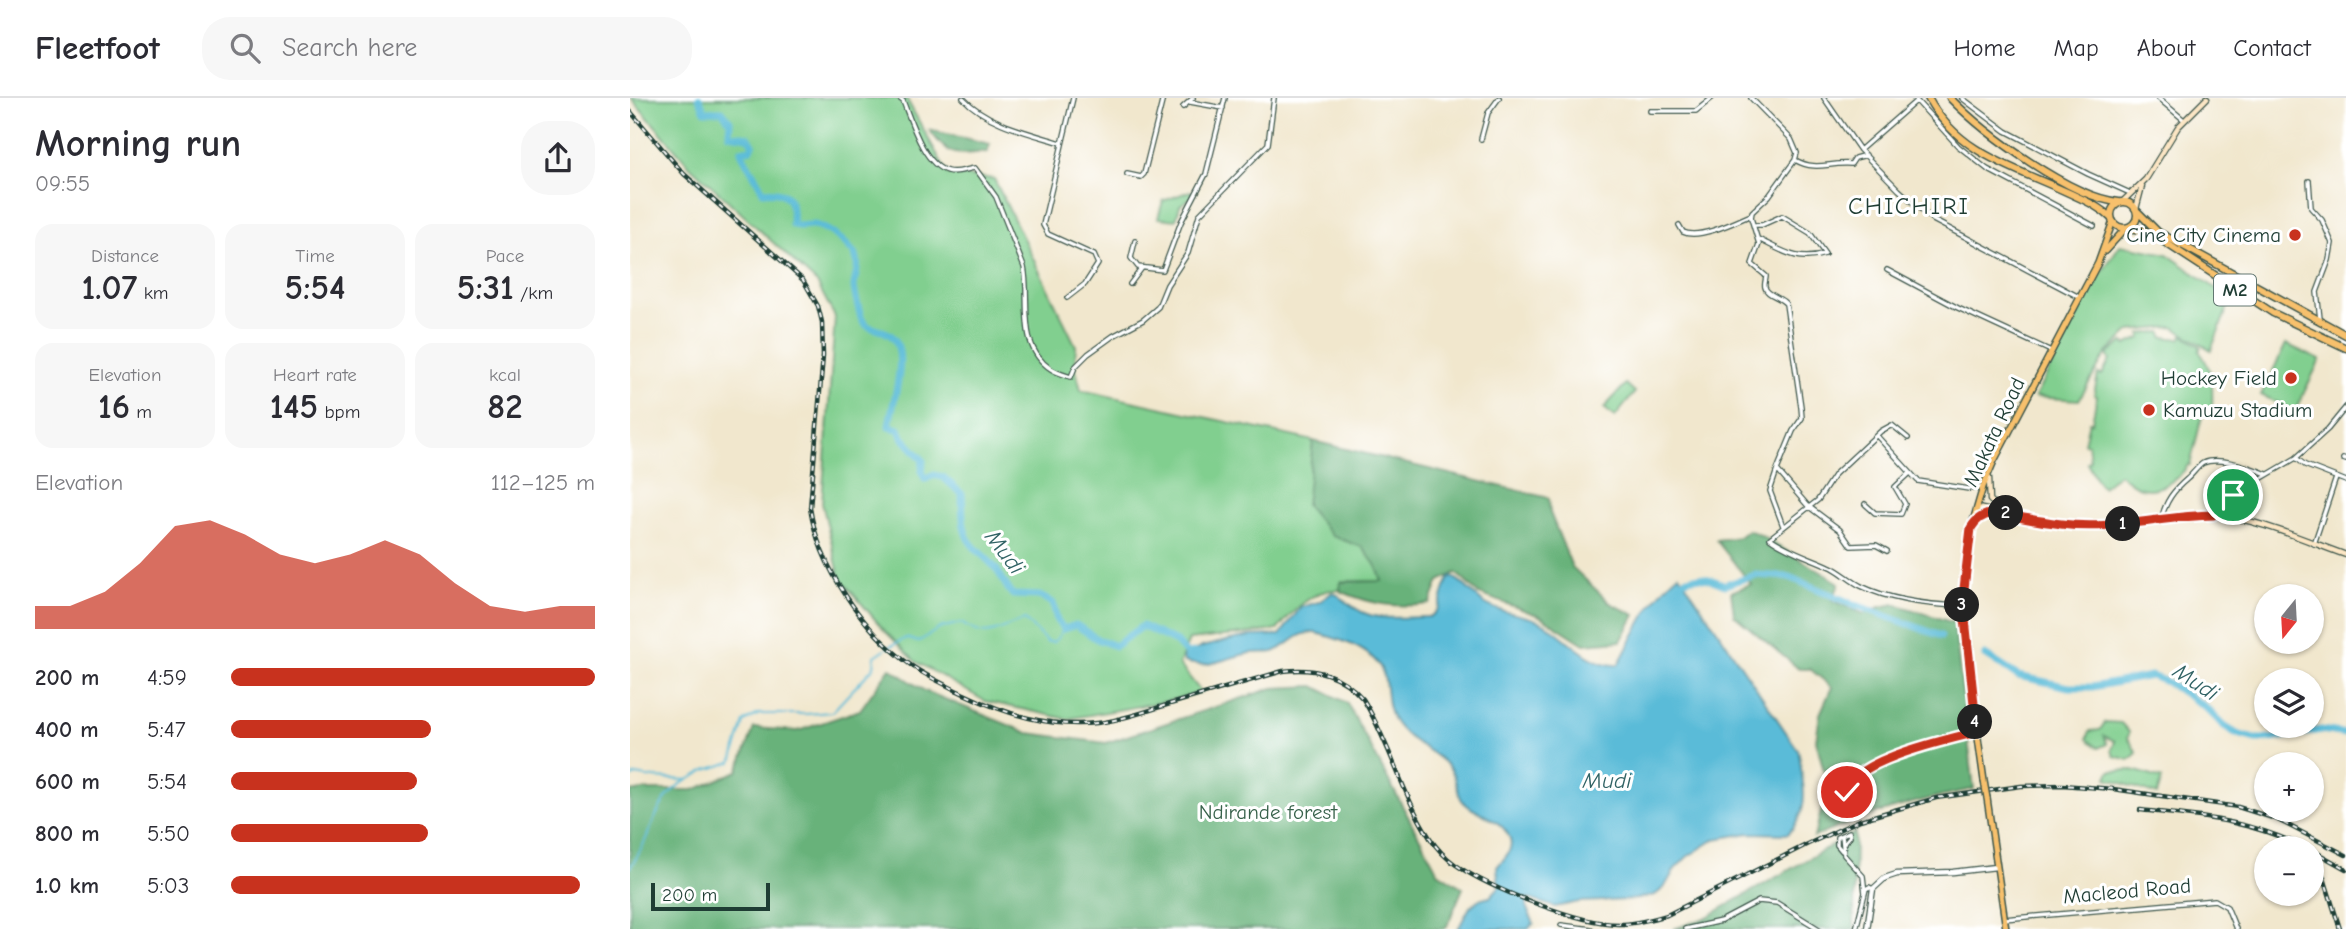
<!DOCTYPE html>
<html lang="en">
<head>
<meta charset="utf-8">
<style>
  :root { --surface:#fff; --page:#f7f7f7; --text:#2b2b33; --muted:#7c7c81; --line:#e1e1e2; --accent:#c8321e }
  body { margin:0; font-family:"Comic Neue",sans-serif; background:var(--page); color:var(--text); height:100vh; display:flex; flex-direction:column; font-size:26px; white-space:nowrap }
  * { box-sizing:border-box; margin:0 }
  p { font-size:23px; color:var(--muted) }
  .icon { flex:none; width:38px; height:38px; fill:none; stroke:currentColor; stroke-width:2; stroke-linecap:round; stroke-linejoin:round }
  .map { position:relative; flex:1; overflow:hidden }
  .panel { display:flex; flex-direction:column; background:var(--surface); width:630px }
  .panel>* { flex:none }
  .needle { width:46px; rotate:198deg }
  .buttons { position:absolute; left:1624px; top:486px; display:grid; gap:14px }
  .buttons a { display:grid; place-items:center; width:70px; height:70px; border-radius:50%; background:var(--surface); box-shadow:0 2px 5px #0004; font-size:35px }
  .scale { position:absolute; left:21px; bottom:18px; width:119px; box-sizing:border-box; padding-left:7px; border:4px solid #1f3d34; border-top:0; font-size:19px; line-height:24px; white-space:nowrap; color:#1f3d34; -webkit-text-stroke:5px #fff; paint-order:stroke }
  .pin { position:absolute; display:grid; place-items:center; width:60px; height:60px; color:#fff; margin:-30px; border:4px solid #fff; border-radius:50%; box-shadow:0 2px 7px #0007 }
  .km { position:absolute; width:35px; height:35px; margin:-18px; border-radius:50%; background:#222; color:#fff; font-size:19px; line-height:35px; text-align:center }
  .round { display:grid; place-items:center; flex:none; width:74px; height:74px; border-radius:28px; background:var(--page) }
  .summary { display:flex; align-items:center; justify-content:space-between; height:119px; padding:0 35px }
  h1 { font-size:38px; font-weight:600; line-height:52px }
  .figures { display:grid; grid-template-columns:repeat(3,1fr); gap:10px; height:119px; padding:7px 35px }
  .figures div { display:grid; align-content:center; border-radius:18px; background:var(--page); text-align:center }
  .figures b { font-size:35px; font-weight:600 }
  .figures small { font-size:19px; font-weight:400 }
  .figures p { font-size:19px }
  .chart { height:196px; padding:14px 35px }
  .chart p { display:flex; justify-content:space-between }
  .chart svg { width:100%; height:126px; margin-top:7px; fill:var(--accent); opacity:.7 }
  ul { padding:0 35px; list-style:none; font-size:23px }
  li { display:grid; grid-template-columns:112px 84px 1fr; align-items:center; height:52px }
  li i { height:18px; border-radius:9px; background:var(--accent) }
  header { display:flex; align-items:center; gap:42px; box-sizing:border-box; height:98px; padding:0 35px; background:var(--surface); border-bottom:2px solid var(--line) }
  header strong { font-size:33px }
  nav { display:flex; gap:38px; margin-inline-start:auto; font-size:24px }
  .search { width:490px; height:63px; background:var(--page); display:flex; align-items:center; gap:18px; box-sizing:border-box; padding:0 24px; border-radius:28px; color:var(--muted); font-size:26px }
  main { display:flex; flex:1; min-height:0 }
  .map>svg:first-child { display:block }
</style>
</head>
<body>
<header>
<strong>Fleetfoot</strong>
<div class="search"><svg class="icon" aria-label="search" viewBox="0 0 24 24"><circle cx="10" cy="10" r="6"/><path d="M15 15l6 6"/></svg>Search here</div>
<nav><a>Home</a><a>Map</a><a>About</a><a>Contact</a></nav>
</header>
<main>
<section class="panel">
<div class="summary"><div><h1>Morning run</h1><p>09:55</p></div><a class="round"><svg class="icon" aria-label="share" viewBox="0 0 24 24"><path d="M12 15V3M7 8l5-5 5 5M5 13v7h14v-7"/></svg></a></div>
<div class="figures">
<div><p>Distance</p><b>1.07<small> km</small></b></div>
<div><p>Time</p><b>5:54</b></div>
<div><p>Pace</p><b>5:31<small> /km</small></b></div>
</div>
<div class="figures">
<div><p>Elevation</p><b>16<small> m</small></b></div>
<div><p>Heart rate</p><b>145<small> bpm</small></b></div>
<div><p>kcal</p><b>82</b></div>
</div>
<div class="chart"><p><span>Elevation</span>112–125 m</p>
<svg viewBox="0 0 160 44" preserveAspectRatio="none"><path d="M0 44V36L10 36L20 31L30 21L40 8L50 6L60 11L70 18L80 21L90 18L100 13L110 18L120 28L130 36L140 38L150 36L160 36V44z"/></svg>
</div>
<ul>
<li><b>200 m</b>4:59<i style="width:100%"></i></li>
<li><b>400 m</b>5:47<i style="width:55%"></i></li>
<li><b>600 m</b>5:54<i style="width:51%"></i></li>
<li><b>800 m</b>5:50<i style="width:54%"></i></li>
<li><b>1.0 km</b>5:03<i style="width:96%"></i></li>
</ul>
</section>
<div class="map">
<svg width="1716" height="831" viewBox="0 0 1716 831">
  <rect width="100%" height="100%" fill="#fff"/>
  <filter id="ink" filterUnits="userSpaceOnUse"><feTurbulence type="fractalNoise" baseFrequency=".0143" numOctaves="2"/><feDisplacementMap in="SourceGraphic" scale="14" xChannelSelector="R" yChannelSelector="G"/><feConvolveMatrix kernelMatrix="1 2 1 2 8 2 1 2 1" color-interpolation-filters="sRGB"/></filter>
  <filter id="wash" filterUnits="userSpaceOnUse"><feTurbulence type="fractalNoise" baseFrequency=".00686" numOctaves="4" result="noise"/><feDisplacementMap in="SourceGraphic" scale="28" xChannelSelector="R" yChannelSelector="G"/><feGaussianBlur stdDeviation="1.57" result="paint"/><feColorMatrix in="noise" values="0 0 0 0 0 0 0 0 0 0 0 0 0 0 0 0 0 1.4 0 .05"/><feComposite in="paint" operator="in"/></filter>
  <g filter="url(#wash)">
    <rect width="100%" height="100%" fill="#f1e7cd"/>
    <path fill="#81cf8f" stroke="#508662" stroke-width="2" d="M1,0h275l42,76 46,5 82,167 -1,21 6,23 233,51 -7,64 53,35 14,22 9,19h-41l-1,9c-27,-3 -48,21 -64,40l-88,10 -10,24 22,28 -33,9 -101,18 -82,-18 -70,-40 -31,-31 -44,-52 -18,-75 13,-186 -18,-34 -128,-118z
      M560,93l2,1v5l-12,8 -4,15 -18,-2 5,-17z
      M1490,147l47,9 64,45 -20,51 -38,-23 -43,4 -24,23 -27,46 -44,-3 58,-112z
      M1532,234l1,5 17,2 3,-4 18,12 -2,4c14,18 14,35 13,57h-8l-14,57h-2c-9,15 -31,29 -50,22 -6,-2 -13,-9 -19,-13l-17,13 -5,-6 -10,-19 3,-2 -2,-16 -4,-1 5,-21h3l5,-26 -3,-1 4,-21 4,1 8,-15 -3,-5 16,-13 3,3 15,-7v-4z
      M1656,246l34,16 -25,51 -34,-16z
      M996,286l9,8 -20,25 -11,-9z
      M1475,624l16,1 8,9 -1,6 9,15 -8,7 -15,-4 -2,-6 3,-9 -11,-5 3,8 -9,4 -11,-9 3,-8 10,-1z
      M1503,672l29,9 -5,16 -50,-17 3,-7z"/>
    <path fill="#68b27a" stroke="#447857" stroke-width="2" d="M299,32l61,14 -3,8c-35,3 -36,6 -58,-22z
      M683,343l236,57 1,15 22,54 38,36 25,12 -14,26 -37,3 -44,-28 -61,-22 -23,-21 -17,8 -9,23c-35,4 -57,1 -90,-13l1,-9 41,-1 -5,-14 -15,-20 -30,-11 -26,-31z
      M1118,432l12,5 79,48 -6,18 31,13 16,-7 15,-3 59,19 20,166c-55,10 -108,26 -160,48l14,-50 -12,-47 4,-26 12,-27 -22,-18h-11l-65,-54 -3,-23 20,-8 -35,-44 23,-3z
      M260,570l35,23 103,42 78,10 167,-55 41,-2 33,17 91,169 25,16 -16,38 -3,3h-814v-137l12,-2h52l44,-19 16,-43 44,3 62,-21z
      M1225,734l-1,97h-180l31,-11z"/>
    <path fill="#5abbd8" stroke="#3c7c86" stroke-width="2" d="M1049,476l119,176c3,11 3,21 5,33 3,21 -1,35 -15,51l-39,-1 -34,6 -28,18 -12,12 -11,19 -9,7 -27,5 -49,2 -24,5 -28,-9v11l7,14 -6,6h-70l12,-22 8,-7 12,-3 9,-10 -2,-20c6,-7 17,-17 13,-28 -8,-23 -39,-25 -48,-39 -7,-11 -5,-25 -14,-34 -16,-17 -40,-24 -53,-44 -10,-15 -7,-30 -11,-46 -7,-26 -42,-36 -64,-42 -22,-6 -29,12 -47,18 -7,1 -15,0 -22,1 -23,3 -41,17 -67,9l-1,-6 19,-9 24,-6 24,-5 30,-1 21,-28 18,-5 14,-10c10,6 18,15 29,20 21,10 45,4 67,5 16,-7 11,-28 22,-41 14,7 21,18 33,27 18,12 43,10 61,21 22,13 45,43 73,41 18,-32 31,-66 61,-91z"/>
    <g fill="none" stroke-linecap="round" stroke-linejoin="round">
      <path stroke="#5abbd8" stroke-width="2" d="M257,550l19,-10 12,4 22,-14 21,-5c29,19 33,6 64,-3l22,22h7l10,-13
        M0,680l6,-3 17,3 35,2 18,-10 26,-8 12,-40 15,-8h48l25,-2 42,-45 1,-11 9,-6
        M0,769c22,-26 23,-71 58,-87"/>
      <path stroke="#5abbd8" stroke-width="7" d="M69,0l6,13h17l8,10 -1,13 19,3 5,7 -2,5 -10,2c6,15 16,26 22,41 25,-3 31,8 29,33 10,3 17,-2 26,1 13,4 37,22 39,35 2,8 -3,18 -3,26 1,9 4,19 6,27 5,18 16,12 29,20 23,14 2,72 0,93l10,2 3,8 21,23 -1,12 3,7 7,-4 11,2 19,17c1,14 -1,37 9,49 8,11 20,17 27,29 6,8 8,16 15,23l27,1 13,7 4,18 7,8 12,-4 21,14 18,7 27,-20 34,16 11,12 8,-1
        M1046,487c16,-12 31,-8 49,0l4,-2
        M1095,487l30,-10 34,2 64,27 88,32
        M1355,557l33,21 51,11h23l59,-11 16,6 37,24 20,20 13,8 18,5h16l50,-9 25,4"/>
    </g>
  </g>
  <g filter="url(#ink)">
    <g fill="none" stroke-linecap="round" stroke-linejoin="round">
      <defs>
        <path id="minor" d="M269,0l4,3c8,20 21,64 44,70 10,3 19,-2 28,-3l21,29 28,70c7,33 -8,79 27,102 6,4 14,6 20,8l4,-10 13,-13 25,-18 30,-16 15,-13 9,-22 21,-32 11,-38 69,-71 6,-46
          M333,0c24,26 66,35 99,45
          M1121,0l40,41 6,14 -2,7 -26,36 -17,16 -1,6 8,26 -7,20 14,12c0,4 -2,7 -1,11 1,8 16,10 21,17l15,103 1,11 -9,13 -16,39 31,36 32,24 11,16 25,-1 11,6
          M1194,0l36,52 39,40 34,30 146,77
          M1284,0l44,48 29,23 107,57
          M1332,0l44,33 82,43 42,19
          M1528,0l26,22
          M560,4l33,6
          M553,9l10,-9
          M1020,13h46l16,-13
          M851,41l7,-26 11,-15
          M1230,52l56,-49
          M1165,62c22,12 33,2 56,4l4,-6 11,-3
          M497,76l14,3 3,-3 19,-76
          M1679,83l2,27 11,12 10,23 -3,17 -12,32 3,27
          M1049,127l4,7c16,8 52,-10 68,-17
          M1124,127h8l20,-9 28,17 15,21c-27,9 -42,-3 -67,-15
          M505,143l-4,17 7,9 25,3 18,-48 25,-48 19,-76
          M1257,172l71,38 93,43
          M500,186l12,-16
          M437,200l18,-14 13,-20 -4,-9 -46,-21 -5,-9 30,-127
          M1247,338l41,45 51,8 14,-2
          M1278,340l-16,-13 -11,6 -46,43 -17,26 -48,38c18,13 39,19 59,28 12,5 20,14 32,20 31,15 66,19 101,20
          M1666,360l9,7 41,16
          M1713,361l3,1
          M1147,372l-7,21 13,35
          M1235,406l10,9 26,1 4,-10 -10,-17 15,-14
          M1583,417l20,-20 63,-37 32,-29 18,-22
          M1531,421c5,-18 12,-28 26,-40 5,-4 11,-13 16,-16 16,-7 49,5 64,11
          M1684,446l22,-66
          M1226,702l-7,-6 -3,-5c11,-32 100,-49 131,-57
          M1212,737l2,20 19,21 2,17
          M1212,753l-5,-6v-8l12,-5 1,4 -5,6
          M1374,821l211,-19 12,7 9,22
          M931,827l30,4
          M1055,831l36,-8 38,-20 18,2 42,26
          M1226,831l10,-40 3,-2 4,2"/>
        <path id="tertiary" d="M1237,831l6,-40 12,-11 12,-4 56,-2 43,-5"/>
        <path id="secondary" d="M1492,104l24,-23 32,-52 29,-29
          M1506,111l6,-23
          M1359,380l1,22 13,12
          M1347,410c39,8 85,20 126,19 37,-2 73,-15 111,-12 45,4 90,25 132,40
          M1344,426l9,-8 10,-3"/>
        <path id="primary" d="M1475,153l21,-23
          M1354,683l-10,-72 -9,-90 -3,-13 9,-78 12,-41 11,-26 104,-198 15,-42
          M1357,700l19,131"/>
        <path id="trunk" d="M1298,0c30,56 88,70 141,95 15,7 30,13 42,25
          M1320,0c34,35 121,100 169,104
          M1481 117a13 13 0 1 1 26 0a13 13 0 1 1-26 0Z
          M1507,113l21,21 188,103
          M1497,130l16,2 12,6 118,77 73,35"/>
      </defs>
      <use href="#minor" stroke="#3e564b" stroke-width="6"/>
      <use href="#tertiary" stroke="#3e564b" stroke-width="7"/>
      <use href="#secondary" stroke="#3e564b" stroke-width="7"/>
      <use href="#primary" stroke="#3e564b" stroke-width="8"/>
      <use href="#trunk" stroke="#3e564b" stroke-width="9"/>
      <use href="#minor" stroke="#fff" stroke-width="3.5"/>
      <use href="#tertiary" stroke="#fff" stroke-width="4.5"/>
      <use href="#secondary" stroke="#fce6c4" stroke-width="4.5"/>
      <use href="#primary" stroke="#f7c06c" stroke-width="5"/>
      <use href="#trunk" stroke="#f7c06c" stroke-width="6"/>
      <defs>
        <path id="rail" d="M0,13l54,63 119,106 15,26 4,16 1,34 -13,152c9,59 54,124 102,158 16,11 34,19 52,28 42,20 85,34 133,29 25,-3 49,-12 73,-19 37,-11 75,-22 113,-33 33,-4 58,3 80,28 27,44 39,96 67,139 7,11 16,20 26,27 33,23 125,60 164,59 16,0 32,-5 47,-9l141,-71 52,-24 76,-22 85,-12 41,-1 51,4 125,18 38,12 70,36
          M1510,712c64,7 109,10 168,39
          M1682,752l34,19
          M1682,762l12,18 16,51"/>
      </defs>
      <use href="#rail" stroke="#1f3d34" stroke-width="4.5"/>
      <use href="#rail" stroke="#fff" stroke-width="2" stroke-dasharray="5" stroke-linecap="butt"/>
      <defs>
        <path id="primary-bridge" d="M1354,683l3,17"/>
      </defs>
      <use href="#primary-bridge" stroke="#3e564b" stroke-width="8" stroke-linecap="butt"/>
      <use href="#primary-bridge" stroke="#f7c06c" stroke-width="5"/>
    </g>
  </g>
  <g fill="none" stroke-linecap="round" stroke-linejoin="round" filter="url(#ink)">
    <defs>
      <path id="route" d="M1217,694c1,-31 103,-53 130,-60l-12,-113 -3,-13 9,-78c11,-19 29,-16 48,-11 13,3 29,5 42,7 51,7 101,-8 152,-9l20,-20"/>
    </defs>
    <use href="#route" stroke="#fff" stroke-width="14"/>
    <use href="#route" stroke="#c8321e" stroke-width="9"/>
  </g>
  <g fill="#c8321e" stroke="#fff" stroke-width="2.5">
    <circle cx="1665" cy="137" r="7"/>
    <circle cx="1661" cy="280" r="7"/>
    <circle cx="1519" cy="312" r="7"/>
  </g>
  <g text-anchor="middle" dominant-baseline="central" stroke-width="6" stroke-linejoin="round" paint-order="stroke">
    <rect fill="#fff" stroke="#627771" stroke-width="2" x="1584" y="176.5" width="42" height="31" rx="5"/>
    <g font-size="19" font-weight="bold" fill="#1f3d34">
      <text x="1605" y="192">M2</text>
    </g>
    <g font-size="21" fill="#1f3d34" stroke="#fff" text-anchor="end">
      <text x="1651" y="137">Cine City Cinema</text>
      <text x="1647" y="280">Hockey Field</text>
      <text x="1533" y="312" text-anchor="start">Kamuzu Stadium</text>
    </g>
    <g font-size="21" fill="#1f3d34" stroke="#fff">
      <text transform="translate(1364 334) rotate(-65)">Makata Road</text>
      <text transform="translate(1497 793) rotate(-5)">Macleod Road</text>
    </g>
    <g font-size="21" fill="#38624b" stroke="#fff">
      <text x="638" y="714">Ndirande forest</text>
    </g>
    <g font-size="23" font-style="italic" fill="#316365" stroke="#fff">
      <text transform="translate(375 454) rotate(53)">Mudi</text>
      <text transform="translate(1566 584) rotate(33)">Mudi</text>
      <text x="977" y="682">Mudi</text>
    </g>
    <g font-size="24" letter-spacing="2" fill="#1f3d34" stroke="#fff">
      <text x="1279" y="108">CHICHIRI</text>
    </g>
  </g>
</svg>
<div class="buttons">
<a><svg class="needle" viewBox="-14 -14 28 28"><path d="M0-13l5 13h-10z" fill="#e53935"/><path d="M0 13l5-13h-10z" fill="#7c7c81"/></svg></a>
<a><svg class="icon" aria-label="layers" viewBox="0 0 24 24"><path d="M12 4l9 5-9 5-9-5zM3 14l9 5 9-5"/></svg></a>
<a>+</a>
<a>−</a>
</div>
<div class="scale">200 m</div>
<div class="pin" style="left:1603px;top:397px;background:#1e9e55"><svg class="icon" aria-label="arrive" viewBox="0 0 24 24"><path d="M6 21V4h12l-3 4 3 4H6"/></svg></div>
<div class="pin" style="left:1217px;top:694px;background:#d93025"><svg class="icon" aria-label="check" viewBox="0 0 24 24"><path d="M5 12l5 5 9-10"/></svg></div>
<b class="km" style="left:1493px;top:426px">1</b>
<b class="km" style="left:1376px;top:415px">2</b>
<b class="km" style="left:1332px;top:507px">3</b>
<b class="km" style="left:1345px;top:624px">4</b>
</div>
</main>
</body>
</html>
